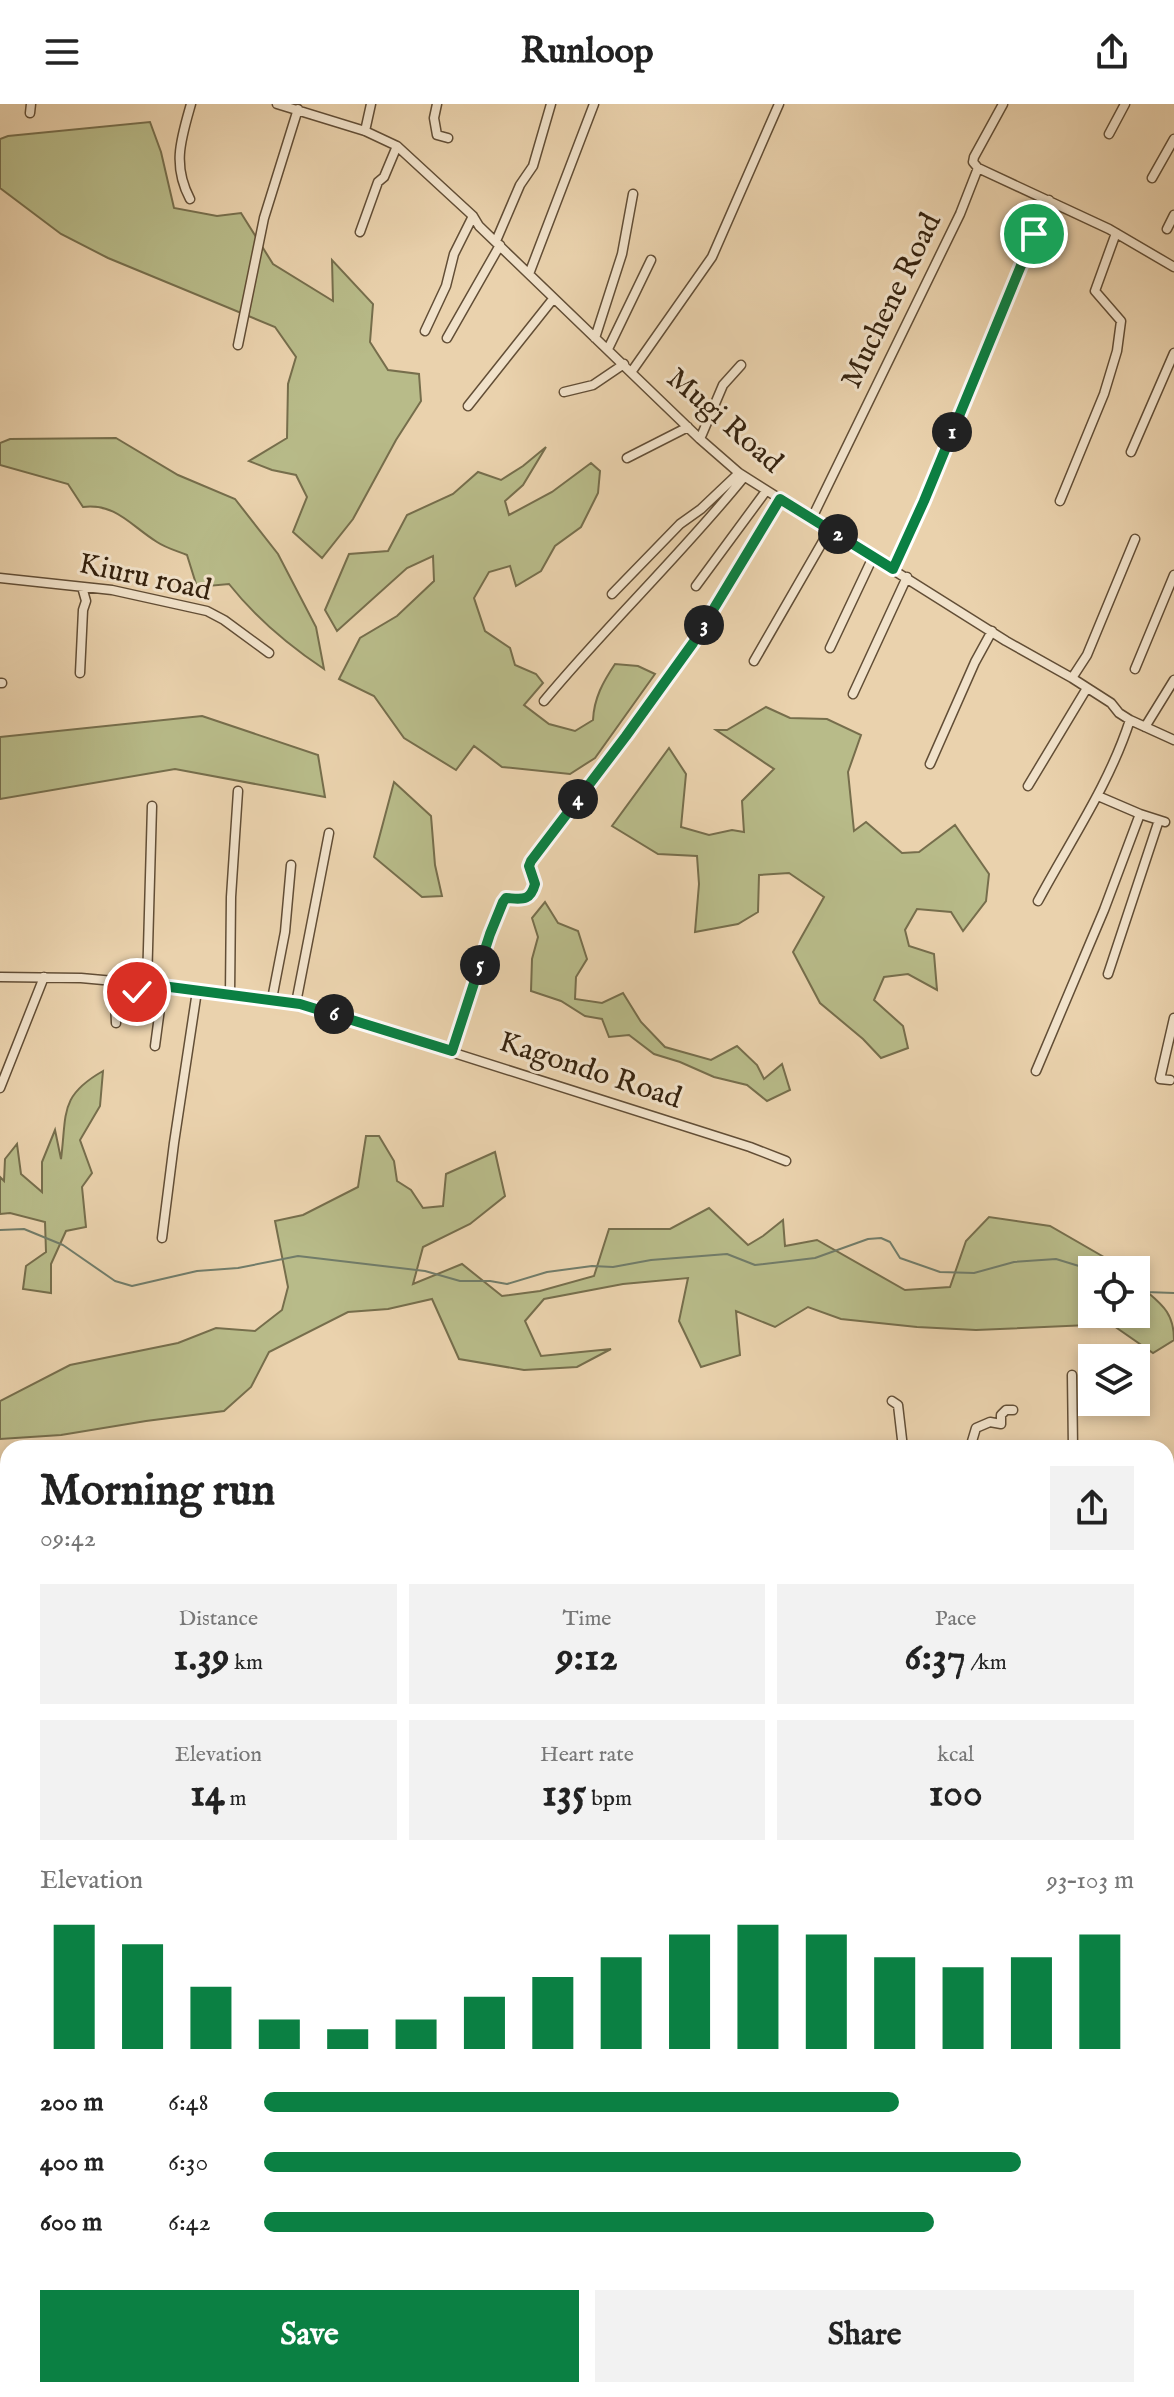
<!DOCTYPE html>
<html lang="en">
<head>
<meta charset="utf-8">
<style>
  :root { --surface:#fff; --page:#f2f2f2; --text:#222; --muted:#767676; --accent:#0b8043 }
  body { margin:0; font-family:"IM FELL English",serif; background:var(--page); color:var(--text); height:100vh; display:flex; flex-direction:column; font-size:30px; white-space:nowrap }
  * { box-sizing:border-box; margin:0 }
  p { font-size:26px; color:var(--muted) }
  .icon { flex:none; width:44px; height:44px; fill:none; stroke:currentColor; stroke-width:2; stroke-linecap:round; stroke-linejoin:round }
  .map { position:relative; flex:1; overflow:hidden }
  .sheet { position:absolute; left:0px; top:1336px; width:1174px; height:958px; display:flex; flex-direction:column; background:var(--surface); border-radius:24px 24px 0 0; box-shadow:0 4px 12px #0003 }
  .sheet>* { flex:none }
  .buttons { position:absolute; left:1078px; top:1152px; display:grid; gap:16px }
  .buttons a { display:grid; place-items:center; width:72px; height:72px; border-radius:0px; background:var(--surface); box-shadow:0 4px 12px #0003; font-size:40px }
  .pin { position:absolute; display:grid; place-items:center; width:68px; height:68px; color:#fff; margin:-34px; border:4px solid #fff; border-radius:50%; box-shadow:0 2px 8px #0007 }
  .km { position:absolute; width:40px; height:40px; margin:-20px; border-radius:50%; background:#222; color:#fff; font-size:22px; line-height:40px; text-align:center }
  .round { display:grid; place-items:center; flex:none; width:84px; height:84px; border-radius:0px; background:var(--page) }
  .summary { display:flex; align-items:center; justify-content:space-between; height:136px; padding:0 40px }
  h1 { font-size:44px; font-weight:700; line-height:60px }
  .metrics { display:grid; grid-template-columns:repeat(3,1fr); gap:12px; height:136px; padding:8px 40px }
  .metrics div { display:grid; align-content:center; border-radius:0px; background:var(--page); text-align:center }
  .metrics b { font-size:40px; font-weight:700 }
  .metrics small { font-size:22px; font-weight:400 }
  .metrics p { font-size:22px }
  .chart { height:224px; padding:16px 40px }
  .chart p { display:flex; justify-content:space-between }
  .chart svg { width:100%; height:144px; margin-top:8px; stroke:var(--accent); stroke-width:6 }
  .button { display:flex; gap:16px; margin-top:auto; padding:16px 40px }
  .button a { flex:1; height:92px; border-radius:0px; background:var(--accent); color:#fff; font-size:32px; font-weight:700; line-height:92px; text-align:center }
  .button a+a { background:var(--page); color:var(--text) }
  ul { padding:0 40px; list-style:none; font-size:26px }
  li { display:grid; grid-template-columns:128px 96px 1fr; align-items:center; height:60px }
  li i { height:20px; border-radius:10px; background:var(--accent) }
  header { display:flex; justify-content:space-between; align-items:center; height:104px; padding:0 40px; background:var(--surface); font-size:36px; font-weight:700 }
  .map>svg:first-child { display:block }
</style>
</head>
<body>
<header><svg class="icon" aria-label="menu" viewBox="0 0 24 24"><path d="M4 6h16M4 12h16M4 18h16"/></svg>Runloop<svg class="icon" aria-label="share" viewBox="0 0 24 24"><path d="M12 15V3M7 8l5-5 5 5M5 13v7h14v-7"/></svg></header>
<div class="map">
<svg width="1174" height="2293" viewBox="0 0 1174 2293">
  <rect width="100%" height="100%" fill="#ead2ad"/>
  <filter id="stains"><feTurbulence type="fractalNoise" baseFrequency=".0025" numOctaves="4"/><feColorMatrix values="0 0 0 0 .2 0 0 0 0 .09 0 0 0 0 .02 0 0 0 .5 -.17"/></filter>
  <radialGradient id="worn" r=".72"><stop offset=".6" stop-color="#630" stop-opacity="0"/><stop offset="1" stop-color="#630" stop-opacity=".3"/></radialGradient>
  <path fill="#b8bb89" stroke="#766e4c" stroke-width="2" d="M150,18l11,30 13,56 43,8 24,-3 32,51 60,37 -1,-41 41,44 -3,38 18,28 31,4 2,27 -25,39 -43,79 -31,39 -29,-26 14,-35 -11,-22 -24,-5 -23,-9 38,-23 1,-54 8,-27 -21,-30 -167,-69 -47,-24 -61,-46v-49l8,-3z
    M116,334l62,37 57,24 43,55 38,73 8,42c-36,-24 -68,-51 -95,-85l-32,3 -10,-32c-10,-4 -21,-7 -30,-13 -26,-16 -41,-39 -74,-35l-15,-23 -68,-19v-22l10,-4z
    M546,343l-23,38 -18,16 4,14 43,-23 39,-29 9,8 -2,22 -17,34 -26,19 -14,25 -25,15 -6,-20 -21,6 -15,26 11,33 25,17 5,17 21,9 7,9 -19,22 25,19 26,7 18,-11c1,-22 10,-38 22,-56l23,2 17,8 -60,84 -25,16 -68,-7 -28,-21 -18,24 -52,-32 -30,-42 -35,-17 21,-41 37,-22 37,-35 -1,-25 -26,12 -70,63 -12,-21 24,-56 39,-3 19,-36 46,-21 25,-22 23,8 22,-14z
    M766,603l24,11 37,1 34,16 -13,37 6,59 12,-9 36,31 17,-1 36,-27 34,49 -3,27 -23,30 -12,-19 -34,-3 -12,21 4,16 25,8 3,36 -29,-16 -24,3 -10,23 29,26 5,22 -27,10 -18,-19 -43,-36 -27,-51 31,-55 -35,-24 -30,2 -1,37 -20,12 -43,8 4,-48 -2,-28 -39,-2 -46,-28 57,-78 17,26 -5,53 28,8 23,-5 12,2 -2,-31 32,-32 -58,-39h11z
    M202,612l116,39 7,42 -150,-28 -175,30v-62z
    M394,678l37,34 4,49 7,31 -20,1 -48,-40z
    M545,798l13,21 20,8 9,28 -11,18 -1,22 27,4 21,-10 18,29 24,25 46,13 26,-14 20,19 7,14 18,-15 8,26 -23,11 -20,-16 -33,-8 -34,-15 -26,-8 -25,-19 -20,2 -7,-18 -17,-3 -24,-15 -30,-10 1,-32 6,-22 -6,-19z
    M103,967l-3,35 -20,34 12,33 -10,14 4,40 -20,4 -15,33v29l-28,-4 3,-23 20,-14 -1,-30 -35,-9 -10,1v-37l4,4 1,-22 12,-15 4,30 21,18v-30l13,-32 6,29c6,-46 -2,-63 42,-88z
    M366,1032h13l15,25 3,20 14,9 12,18 20,-2 3,-32 49,-22 10,44 -35,28 -47,23 -10,37 49,-20 40,32 38,-5 54,-15 15,-47h61l39,-21 39,37 15,-9 20,-16 2,26 32,-6 88,50 45,-3 16,-46 23,-24 61,9 66,38 7,6h-31v44h44v-32c21,20 38,26 38,58l-21,13 -42,-29 -135,6 -59,-3 -76,-8 -33,-12 -33,20 -39,-16 4,44 -39,12 -22,-46 9,-43 -65,6 -79,15 -19,22 16,35 70,-7 -34,18 -53,3 -65,-11 -27,-60 -44,10 -40,3 -79,40 -18,35 -27,24 -78,10 -85,14 -61,4v-38l70,-36 108,-22 38,-15 39,3 27,-21 6,-23 -13,-66 28,-6 55,-28z
    M1166,1597l8,10v82l-8,-4z
    M1174,1698v88l-8,-4v-82z
    M0,1923h8v155l-8,-4z"/>
  <g fill="none" stroke-linecap="round" stroke-linejoin="round">
    <path stroke="#717c69" stroke-width="2" d="M0,1126l24,-1 39,16 52,36 17,5 65,-15 41,-3 60,-12 127,15 35,10h30l17,3 40,-12 45,-6 21,1 38,-7 76,-6 28,11 60,-7 53,-19 13,-1 9,4 10,16 40,14 34,1 40,-11 42,-3 36,11
      M1136,1184l10,4 28,1
      M1166,1692l8,-1
      M0,1939l8,-2"/>
    <defs>
      <path id="minor" d="M277,0l88,27 32,15 76,70 6,10 221,213 39,34 267,168 66,37 39,25 8,10 11,7 44,20
        M437,0l-3,14 3,17 11,3
        M30,9l1,-9
        M365,27l6,-27
        M1109,30l16,-30
        M978,64l131,61 65,38
        M1152,74l22,-39
        M190,95c-18,-34 -9,-60 1,-95
        M1167,125l7,-14
        M360,128l18,-50 6,-5 13,-31
        M496,137l24,-56 13,-19 18,-62
        M529,170l65,-170
        M425,227l21,-45 8,-32 19,-38
        M447,234l53,-93
        M595,234l27,-84 11,-60
        M238,241l26,-127 34,-109
        M608,245l43,-89
        M632,267l80,-114 67,-153
        M564,288l29,-7 31,-21
        M468,302l85,-107
        M700,335l23,-54 18,-20
        M1131,348l43,-99
        M627,354l61,-31
        M1060,397l44,-107 13,-43 4,-30 -26,-30 21,-58
        M812,414l148,-304 18,-46 -5,-6 1,-5 29,-53
        M893,465c55,-122 103,-247 156,-369
        M0,474l112,12 95,21 17,9 45,33
        M696,482l70,-95
        M612,490l68,-70 21,-15 38,-36
        M830,544l43,-91
        M754,557l76,-132
        M1135,565l39,-94
        M80,569l3,-63 3,-9 -4,-14
        M1072,574l15,-23 48,-116
        M0,579h2
        M853,590l54,-117
        M544,597c64,-77 137,-146 200,-224
        M1145,623l29,-47
        M930,660l45,-102 17,-31
        M1028,682l59,-98
        M1098,692l42,18 25,8
        M1038,797c32,-60 71,-116 92,-181
        M1108,870l51,-154
        M0,873l81,1 66,6 153,20 450,143 36,14
        M230,890l1,-97 7,-106
        M272,895l13,-67 6,-67
        M296,899l33,-170
        M116,919l-1,-22 6,-4h10l16,-13 5,-178
        M155,942l8,-60
        M452,947l38,-117 13,-32 3,-4c18,0 23,7 29,-14l-6,-18 2,-5 162,-218 87,-144
        M1036,967l68,-161 36,-96
        M1170,976l-10,-1 14,-61
        M0,984l44,-111
        M162,1134l12,-95 23,-152
        M1072,1271l1,73
        M892,1297l6,4 5,43
        M970,1344l6,-20 14,-6 11,2v-9l5,-5h7
        M0,1397h8
        M1166,1402l8,-1
        M0,1684l8,1
        M0,1813l8,44
        M1166,1900l8,1
        M1166,2128l8,-17
        M1166,2174l8,3
        M1166,2242l8,3
        M93,2286l2,7
        M178,2286l4,7
        M221,2286l3,7
        M299,2286l2,7
        M324,2286l3,7
        M747,2286l7,7
        M833,2286v3l35,4
        M901,2286l1,7
        M1166,2286l8,3
        M6,2293l6,-2 -1,2
        M400,2293l4,-7
        M623,2293l1,-7
        M732,2293l8,-7
        M1038,2293v-7
        M1127,2293l2,-7"/>
      <path id="major" d="M1166,1982l8,10
        M0,2206l8,-5"/>
    </defs>
    <use href="#minor" stroke="#624e36" stroke-width="11"/>
    <use href="#major" stroke="#35220e" stroke-width="13"/>
    <use href="#minor" stroke="#f1e2ca" stroke-width="8"/>
    <use href="#major" stroke="#e5b976" stroke-width="10"/>
  </g>
  <g fill="none" stroke-linecap="round" stroke-linejoin="round">
    <defs>
      <path id="route" d="M137,888l10,-8 153,20 152,47 38,-117 13,-32 3,-4c16,1 24,4 29,-14l-6,-18 2,-5 95,-125 67,-93 87,-144 113,70 31,-68 110,-267"/>
    </defs>
    <use href="#route" stroke="#fff" stroke-width="16"/>
    <use href="#route" stroke="#0b8043" stroke-width="10"/>
  </g>
  <g text-anchor="middle" dominant-baseline="central" stroke-width="6" stroke-linejoin="round" paint-order="stroke">
    <g font-size="30" fill="#35220e" stroke="#f1e2ca">
      <text transform="translate(892 197) rotate(-64)">Muchene Road</text>
      <text transform="translate(724 317) rotate(41)">Mugi Road</text>
      <text transform="translate(145 474) rotate(12)">Kiuru road</text>
      <text transform="translate(590 967) rotate(18)">Kagondo Road</text>
    </g>
  </g>
  <rect width="100%" height="100%" filter="url(#stains)"/>
  <rect width="100%" height="100%" fill="url(#worn)"/>
</svg>
<div class="buttons">
<a><svg class="icon" aria-label="locate" viewBox="0 0 24 24"><circle cx="12" cy="12" r="6"/><path d="M12 2v4M12 18v4M2 12h4M18 12h4"/></svg></a>
<a><svg class="icon" aria-label="layers" viewBox="0 0 24 24"><path d="M12 4l9 5-9 5-9-5zM3 14l9 5 9-5"/></svg></a>
</div>
<div class="pin" style="left:1034px;top:130px;background:#1e9e55"><svg class="icon" aria-label="arrive" viewBox="0 0 24 24"><path d="M6 21V4h12l-3 4 3 4H6"/></svg></div>
<div class="pin" style="left:137px;top:888px;background:#d93025"><svg class="icon" aria-label="check" viewBox="0 0 24 24"><path d="M5 12l5 5 9-10"/></svg></div>
<b class="km" style="left:952px;top:328px">1</b>
<b class="km" style="left:838px;top:430px">2</b>
<b class="km" style="left:704px;top:521px">3</b>
<b class="km" style="left:578px;top:695px">4</b>
<b class="km" style="left:480px;top:861px">5</b>
<b class="km" style="left:334px;top:910px">6</b>
<section class="sheet">
<div class="summary"><div><h1>Morning run</h1><p>09:42</p></div><a class="round"><svg class="icon" aria-label="share" viewBox="0 0 24 24"><path d="M12 15V3M7 8l5-5 5 5M5 13v7h14v-7"/></svg></a></div>
<div class="metrics">
<div><p>Distance</p><b>1.39<small> km</small></b></div>
<div><p>Time</p><b>9:12</b></div>
<div><p>Pace</p><b>6:37<small> /km</small></b></div>
</div>
<div class="metrics">
<div><p>Elevation</p><b>14<small> m</small></b></div>
<div><p>Heart rate</p><b>135<small> bpm</small></b></div>
<div><p>kcal</p><b>100</b></div>
</div>
<div class="chart"><p><span>Elevation</span>93–103 m</p>
<svg viewBox="0 0 160 44" preserveAspectRatio="none"><path d="M5 44V6M15 44V12M25 44V25M35 44V35M45 44V38M55 44V35M65 44V28M75 44V22M85 44V16M95 44V9M105 44V6M115 44V9M125 44V16M135 44V19M145 44V16M155 44V9"/></svg>
</div>
<ul>
<li><b>200 m</b>6:48<i style="width:73%"></i></li>
<li><b>400 m</b>6:30<i style="width:87%"></i></li>
<li><b>600 m</b>6:42<i style="width:77%"></i></li>
</ul>
<div class="button"><a>Save</a><a>Share</a></div>
</section>
</div>
</body>
</html>
